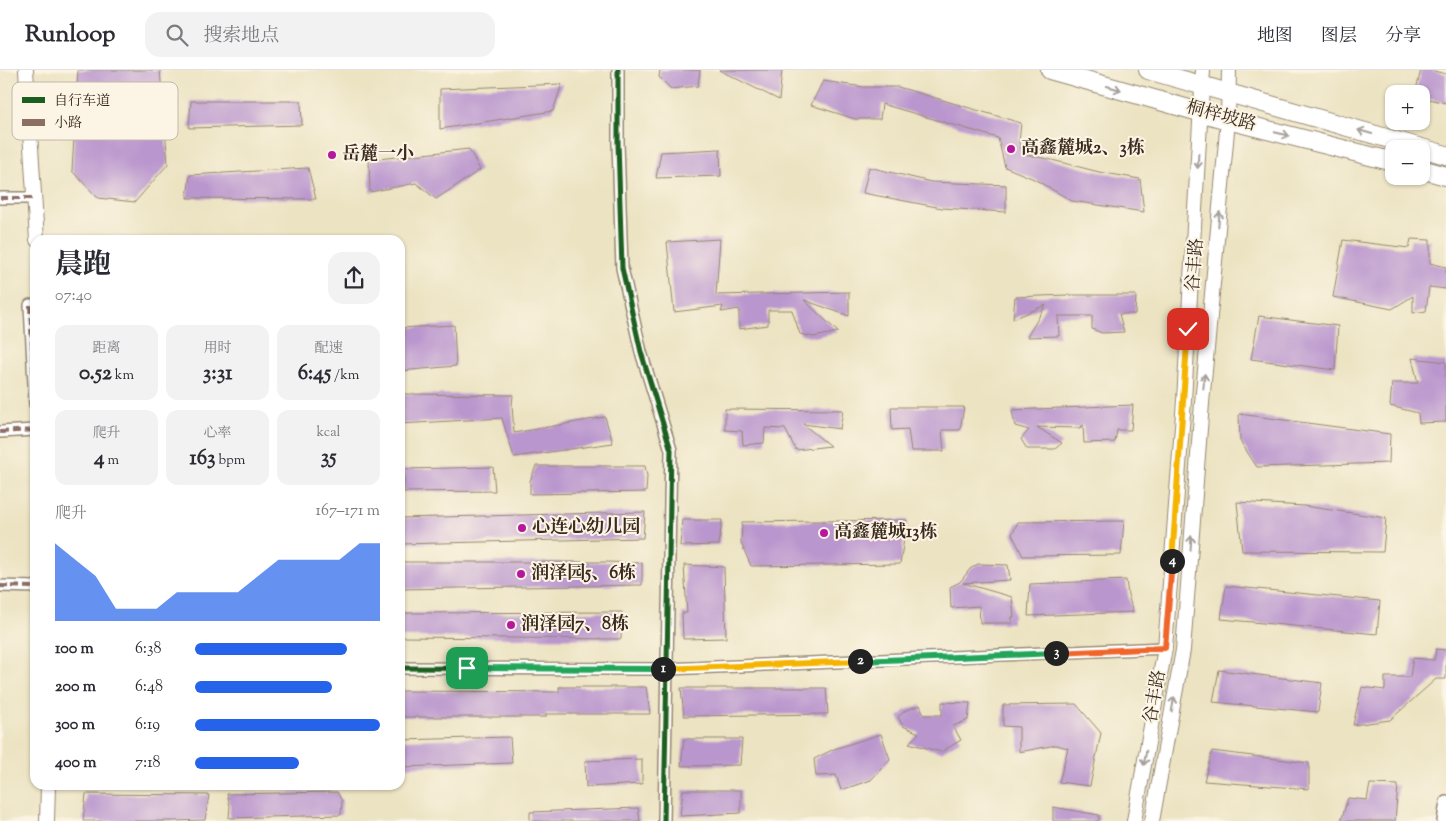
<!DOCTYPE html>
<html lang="zh">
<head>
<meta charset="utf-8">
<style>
  :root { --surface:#fff; --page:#f2f2f3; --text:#2b2b33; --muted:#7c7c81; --line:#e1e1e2; --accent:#2563eb }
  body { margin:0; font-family:"Sorts Mill Goudy","Noto Serif SC",serif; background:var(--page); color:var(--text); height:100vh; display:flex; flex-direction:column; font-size:19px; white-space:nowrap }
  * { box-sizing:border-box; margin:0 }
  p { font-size:16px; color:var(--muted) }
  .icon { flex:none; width:28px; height:28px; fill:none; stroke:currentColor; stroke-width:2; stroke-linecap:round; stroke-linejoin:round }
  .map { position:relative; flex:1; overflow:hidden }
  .side { position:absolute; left:30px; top:165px; width:375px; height:555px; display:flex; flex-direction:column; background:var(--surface); border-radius:15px; box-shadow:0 1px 4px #0004 }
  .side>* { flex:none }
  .tools { position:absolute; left:1385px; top:15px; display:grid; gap:10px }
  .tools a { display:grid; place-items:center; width:45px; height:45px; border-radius:10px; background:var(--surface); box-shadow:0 1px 4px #0004; font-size:25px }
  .pin { position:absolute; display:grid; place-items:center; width:42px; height:42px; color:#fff; margin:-21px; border-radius:10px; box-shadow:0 2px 8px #0006 }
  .km { position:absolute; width:25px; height:25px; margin:-12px; border-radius:50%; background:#222; color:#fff; font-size:14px; line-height:25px; text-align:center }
  .round { display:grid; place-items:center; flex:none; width:52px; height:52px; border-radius:15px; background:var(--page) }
  .summary { display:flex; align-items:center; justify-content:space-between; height:85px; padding:0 25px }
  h1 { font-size:28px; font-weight:700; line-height:38px }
  .figures { display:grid; grid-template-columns:repeat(3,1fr); gap:8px; height:85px; padding:5px 25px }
  .figures div { display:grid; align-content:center; border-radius:12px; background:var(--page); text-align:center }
  .figures b { font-size:21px; font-weight:700 }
  .figures small { font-size:14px; font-weight:400 }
  .figures p { font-size:14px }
  .chart { height:140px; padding:10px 25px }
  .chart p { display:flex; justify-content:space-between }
  .chart svg { width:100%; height:90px; margin-top:5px; fill:var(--accent); opacity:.7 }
  ul { padding:0 25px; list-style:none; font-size:16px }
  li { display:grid; grid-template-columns:80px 60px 1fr; align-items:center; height:38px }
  li i { height:12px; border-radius:6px; background:var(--accent) }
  header { display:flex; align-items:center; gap:30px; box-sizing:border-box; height:70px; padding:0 25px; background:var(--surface); border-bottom:1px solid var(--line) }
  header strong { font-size:24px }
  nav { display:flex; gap:28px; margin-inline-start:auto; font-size:18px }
  .search { width:350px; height:45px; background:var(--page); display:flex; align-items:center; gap:12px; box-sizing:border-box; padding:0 18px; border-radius:15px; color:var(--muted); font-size:19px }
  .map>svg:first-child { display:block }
</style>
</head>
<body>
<header>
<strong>Runloop</strong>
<div class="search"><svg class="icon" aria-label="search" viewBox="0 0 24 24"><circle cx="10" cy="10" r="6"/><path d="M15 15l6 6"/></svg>搜索地点</div>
<nav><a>地图</a><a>图层</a><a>分享</a></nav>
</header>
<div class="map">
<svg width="1446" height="751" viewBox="0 0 1446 751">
  <rect width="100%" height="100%" fill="#fcf5e5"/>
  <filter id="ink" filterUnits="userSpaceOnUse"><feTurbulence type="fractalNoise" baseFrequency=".02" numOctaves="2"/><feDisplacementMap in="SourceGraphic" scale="10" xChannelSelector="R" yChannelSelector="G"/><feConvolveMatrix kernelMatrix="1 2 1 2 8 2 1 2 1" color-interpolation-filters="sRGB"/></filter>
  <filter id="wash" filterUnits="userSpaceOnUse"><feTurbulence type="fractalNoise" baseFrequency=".0096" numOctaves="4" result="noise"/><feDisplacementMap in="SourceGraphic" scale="20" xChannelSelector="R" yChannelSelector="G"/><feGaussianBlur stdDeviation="1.12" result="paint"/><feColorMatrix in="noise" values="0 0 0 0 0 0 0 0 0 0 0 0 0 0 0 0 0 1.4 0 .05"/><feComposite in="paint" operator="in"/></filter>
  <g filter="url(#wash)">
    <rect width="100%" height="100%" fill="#ece3c2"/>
    <g id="blocks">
      <path fill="#ba96ce" d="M78,0h82l8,94 -33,38 -37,-4 -26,-27z
        M660,0h40l-2,16 -27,3 -12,-12z
        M719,0h63l-3,30z
        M1421,0h9l16,4v29l-25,-6v-3h-6z
        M823,11l40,6h35l123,36 -2,20 4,11 25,5 51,13 41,7 4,33 -72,-11 -38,-22 -29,-12 -7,-29 -116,-34 -2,15h-25l-44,-14z
        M562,14l-9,27 -113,18v-40z
        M191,31h110l1,24 -113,3z
        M469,79l11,21 -44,29 -20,-16 -46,9 -1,-32z
        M720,79l1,27 -65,2 5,-26z
        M869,97l62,15 75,3v27l-64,-4 -79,-15z
        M308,98l8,31 -129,-1 3,-23z
        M720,169l-4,56 133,-3v24l-45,-16 34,32 -24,5 -14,-3 -8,-24h-24v15l-29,4v-20l-18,3 2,-6 -49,6 -7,-70z
        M1411,169l19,1v23l16,4v22l-17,-2 -3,24 -13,2v-17l-21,13 -59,-12 10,-57 66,8z
        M1067,225h69l-1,19h-16l5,18 -22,1 -10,-4v-13h-34l1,20 -32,1 19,-32 -33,14 2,-22z
        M1259,246l79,10 -3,44 -84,-11z
        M454,255l2,41 -56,5v-43z
        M1412,288l34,4v60l-27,1 -1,-10 -28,-7 2,-23h26z
        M403,324l110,1 -1,10 2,28 91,-16 8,26 -99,14 -12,-39 -102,6z
        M1133,335l-2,25h-14l-2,12 -31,1 -1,-18 -3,3 -43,-1 25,16 -7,6h-28l-6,-10 8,-9 -14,-4 -3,-16z
        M891,337h73l-4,23h-18l2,21h-33l-3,-22 -16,1z
        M725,339l118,1 -3,19 -37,-5 27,22 -34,4 -11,-21 -20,-1 -1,15 -21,2 -1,-14 -17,-1z
        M1239,344l151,20 -1,29 -132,4 -17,-26z
        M536,396h109l2,10 -1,16 -116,2v-13z
        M493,397l2,24 -91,1v-23z
        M1237,432l67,4 82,12 -3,34 -141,-1z
        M645,442l-2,26 -243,6v-26z
        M682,450h40l-3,25 -39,1z
        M907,450l-7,44 -149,2 -10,-23 1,-21z
        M1124,451l-3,34 -98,1 -11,-22 6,-12z
        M400,492h207l35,1v22l-242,4z
        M978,494l30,1 2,15 -47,3 49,14 2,20h-2v6h-32l-1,-17 -28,2 -1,-21 10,-5 10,-13z
        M684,495l40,2 2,71 -43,1 -1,-26h5z
        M1126,510l2,15 5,17 -105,4 2,-32z
        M1226,516l154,15 -3,33 -156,-15z
        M622,542l-1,27 -221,-2v-24z
        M1436,579l10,1v29h-10l-46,41 -37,5 9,-38 23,3v-13h25l3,-19 21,2z
        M1219,600l103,13 -4,29 -105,-10z
        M559,617h87l4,27h-104v3h-146v-26l159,1z
        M681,618h145l2,26 -144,2z
        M942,632l28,1 -2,17 -15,6 8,14 -20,12 -32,-9 10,-10 -16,-7 -5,-9 8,-7 14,-5 4,10h18z
        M1076,634l25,29 -11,53 -31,-4 9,-34 -12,-3 -37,7v-25l-16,-1v-21z
        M881,664l9,25 -19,21 -30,10 -5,-15 -20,1 -2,-17 20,-10z
        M510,667l2,26 -112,4v-27z
        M684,669h58l-2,26 -59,1z
        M1212,681l97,12v26l-105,-8z
        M642,689v25l-56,3 -1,-26z
        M1370,714l28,1 -3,36h-54l7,-23 19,2z
        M683,720h58v23l-61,3z
        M337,722l5,9 -1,14 -112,3 1,-12 -3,-12z
        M86,724l123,1 -4,25 -31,1h-91z
        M1053,737l46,8v6h-46z
        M638,738l2,13h-110v-9z"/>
    </g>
  </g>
  <g filter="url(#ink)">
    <use href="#blocks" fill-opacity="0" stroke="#948670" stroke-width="1"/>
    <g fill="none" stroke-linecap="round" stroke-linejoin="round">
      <defs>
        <path id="minor" d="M618,0v73l4,125 19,84 30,98 -7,371
          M0,128h34
          M30,235l5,99
          M0,362l35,-2
          M0,516l35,1
          M400,598l267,1 498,-21
          M1443,751l3,-19"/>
        <path id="tertiary" d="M26,0l11,170
          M47,751l1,-36
          M1134,751l31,-173 19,-247 19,-331
          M1152,751l31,-171 19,-247 26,-283 1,-50"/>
        <path id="primary" d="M1050,0l178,50 166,42
          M1148,0l298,85
          M1421,99l25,7"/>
      </defs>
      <use href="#minor" stroke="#948670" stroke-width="14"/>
      <use href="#tertiary" stroke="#948670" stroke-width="16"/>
      <use href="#primary" stroke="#948670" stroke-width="20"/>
      <use href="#minor" stroke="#fff" stroke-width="11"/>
      <use href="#tertiary" stroke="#fff" stroke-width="14"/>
      <use href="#primary" stroke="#fff" stroke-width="18"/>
      <path stroke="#8d6e63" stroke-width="4" stroke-dasharray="8 4" stroke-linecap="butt" d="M0,128h34
        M30,235l5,99
        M0,362l35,-2
        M0,516l35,1"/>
      <defs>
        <path id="cycleway" d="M618,0v73l4,125 19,84 30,98 -7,371
          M400,598l267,1 498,-21"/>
      </defs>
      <use href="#cycleway" stroke="#fcf5e5" stroke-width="8"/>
      <use href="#cycleway" stroke="#1b5e20" stroke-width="5"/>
    </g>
    <defs><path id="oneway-shaft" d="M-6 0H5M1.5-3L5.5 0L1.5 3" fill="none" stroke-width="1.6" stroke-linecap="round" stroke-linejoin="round" transform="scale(1.25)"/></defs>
    <g stroke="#a79f9a">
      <use href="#oneway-shaft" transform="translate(1114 18) rotate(16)"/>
      <use href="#oneway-shaft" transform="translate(1365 62) rotate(-164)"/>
      <use href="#oneway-shaft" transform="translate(1282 64) rotate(14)"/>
      <use href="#oneway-shaft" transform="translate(1198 91) rotate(93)"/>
      <use href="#oneway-shaft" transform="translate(1219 149) rotate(-85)"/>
      <use href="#oneway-shaft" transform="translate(1204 311) rotate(-85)"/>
      <use href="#oneway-shaft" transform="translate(1191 473) rotate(-86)"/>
      <use href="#oneway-shaft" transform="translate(1173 634) rotate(-80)"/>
      <use href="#oneway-shaft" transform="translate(1145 688) rotate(100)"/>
    </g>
  </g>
  <g fill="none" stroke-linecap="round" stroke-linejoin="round" filter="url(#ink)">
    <defs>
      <path id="split-1" d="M467,598l196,1"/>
      <path id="split-2" d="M663,599l197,-8"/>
      <path id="split-3" d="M860,591l196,-8"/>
      <path id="split-4" d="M1056,583l109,-5 7,-87"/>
      <path id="split-5" d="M1172,491l16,-232"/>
    </defs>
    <use href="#split-1" stroke="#fff" stroke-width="10"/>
    <use href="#split-2" stroke="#fff" stroke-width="10"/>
    <use href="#split-3" stroke="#fff" stroke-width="10"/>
    <use href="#split-4" stroke="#fff" stroke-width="10"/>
    <use href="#split-5" stroke="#fff" stroke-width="10"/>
    <use href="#split-1" stroke="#22a559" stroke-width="6"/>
    <use href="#split-2" stroke="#f5b400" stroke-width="6"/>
    <use href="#split-3" stroke="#22a559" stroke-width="6"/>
    <use href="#split-4" stroke="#f0652b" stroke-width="6"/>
    <use href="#split-5" stroke="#f5b400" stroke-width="6"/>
  </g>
  <g fill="#b5179e" stroke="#fcf5e5" stroke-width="2">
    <circle cx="1011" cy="79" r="5"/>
    <circle cx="332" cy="85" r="5"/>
    <circle cx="522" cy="458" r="5"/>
    <circle cx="824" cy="463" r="5"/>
    <circle cx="521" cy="504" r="5"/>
    <circle cx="511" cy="555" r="5"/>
  </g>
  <g text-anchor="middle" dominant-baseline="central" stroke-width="4" stroke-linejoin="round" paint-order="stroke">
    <g font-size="18" fill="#3b2a1e" stroke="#fcf5e5">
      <text transform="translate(1221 47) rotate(15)">桐梓坡路</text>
      <text transform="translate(1196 195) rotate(-85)">谷丰路</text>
      <text transform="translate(1156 627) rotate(-80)">谷丰路</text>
    </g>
    <g font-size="18" font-weight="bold" fill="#3b2a1e" stroke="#fcf5e5" text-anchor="start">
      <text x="1021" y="79">高鑫麓城2、3栋</text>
      <text x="342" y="85">岳麓一小</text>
      <text x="532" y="458">心连心幼儿园</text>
      <text x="834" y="463">高鑫麓城13栋</text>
      <text x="531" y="504">润泽园5、6栋</text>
      <text x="521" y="555">润泽园7、8栋</text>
    </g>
  </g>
  <rect x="12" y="12" width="166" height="58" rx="8" fill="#fcf5e5" stroke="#c2b8a9" stroke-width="1"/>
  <rect x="22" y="27" width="23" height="6" fill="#1b5e20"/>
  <rect x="22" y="49" width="23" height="7" fill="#8d6e63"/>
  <g font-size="14" fill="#3b2a1e">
    <text x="54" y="35">自行车道</text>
    <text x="54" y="57">小路</text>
  </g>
</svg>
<div class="tools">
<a>+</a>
<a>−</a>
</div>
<div class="pin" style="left:467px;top:598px;background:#1e9e55"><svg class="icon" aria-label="arrive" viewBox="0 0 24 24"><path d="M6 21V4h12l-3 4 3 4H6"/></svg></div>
<div class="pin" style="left:1188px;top:259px;background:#d93025"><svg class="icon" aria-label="check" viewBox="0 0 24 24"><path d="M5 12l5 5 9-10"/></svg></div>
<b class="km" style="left:663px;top:599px">1</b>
<b class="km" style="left:860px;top:591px">2</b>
<b class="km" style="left:1056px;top:583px">3</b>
<b class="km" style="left:1172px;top:491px">4</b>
<section class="side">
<div class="summary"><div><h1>晨跑</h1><p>07:40</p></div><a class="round"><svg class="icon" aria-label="share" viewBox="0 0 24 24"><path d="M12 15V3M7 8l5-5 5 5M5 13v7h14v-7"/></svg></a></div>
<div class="figures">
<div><p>距离</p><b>0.52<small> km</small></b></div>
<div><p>用时</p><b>3:31</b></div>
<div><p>配速</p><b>6:45<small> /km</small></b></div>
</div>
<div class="figures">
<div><p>爬升</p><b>4<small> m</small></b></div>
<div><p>心率</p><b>163<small> bpm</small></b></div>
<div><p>kcal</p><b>35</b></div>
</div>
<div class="chart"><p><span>爬升</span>167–171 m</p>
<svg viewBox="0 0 160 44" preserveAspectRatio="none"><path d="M0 44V6L10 14L20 22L30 38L40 38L50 38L60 30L70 30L80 30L90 30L100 22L110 14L120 14L130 14L140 14L150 6L160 6V44z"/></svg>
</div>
<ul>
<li><b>100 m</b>6:38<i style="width:82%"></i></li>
<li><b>200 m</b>6:48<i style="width:74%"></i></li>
<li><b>300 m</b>6:19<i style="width:100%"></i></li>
<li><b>400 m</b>7:18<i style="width:56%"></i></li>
</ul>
</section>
</div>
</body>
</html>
